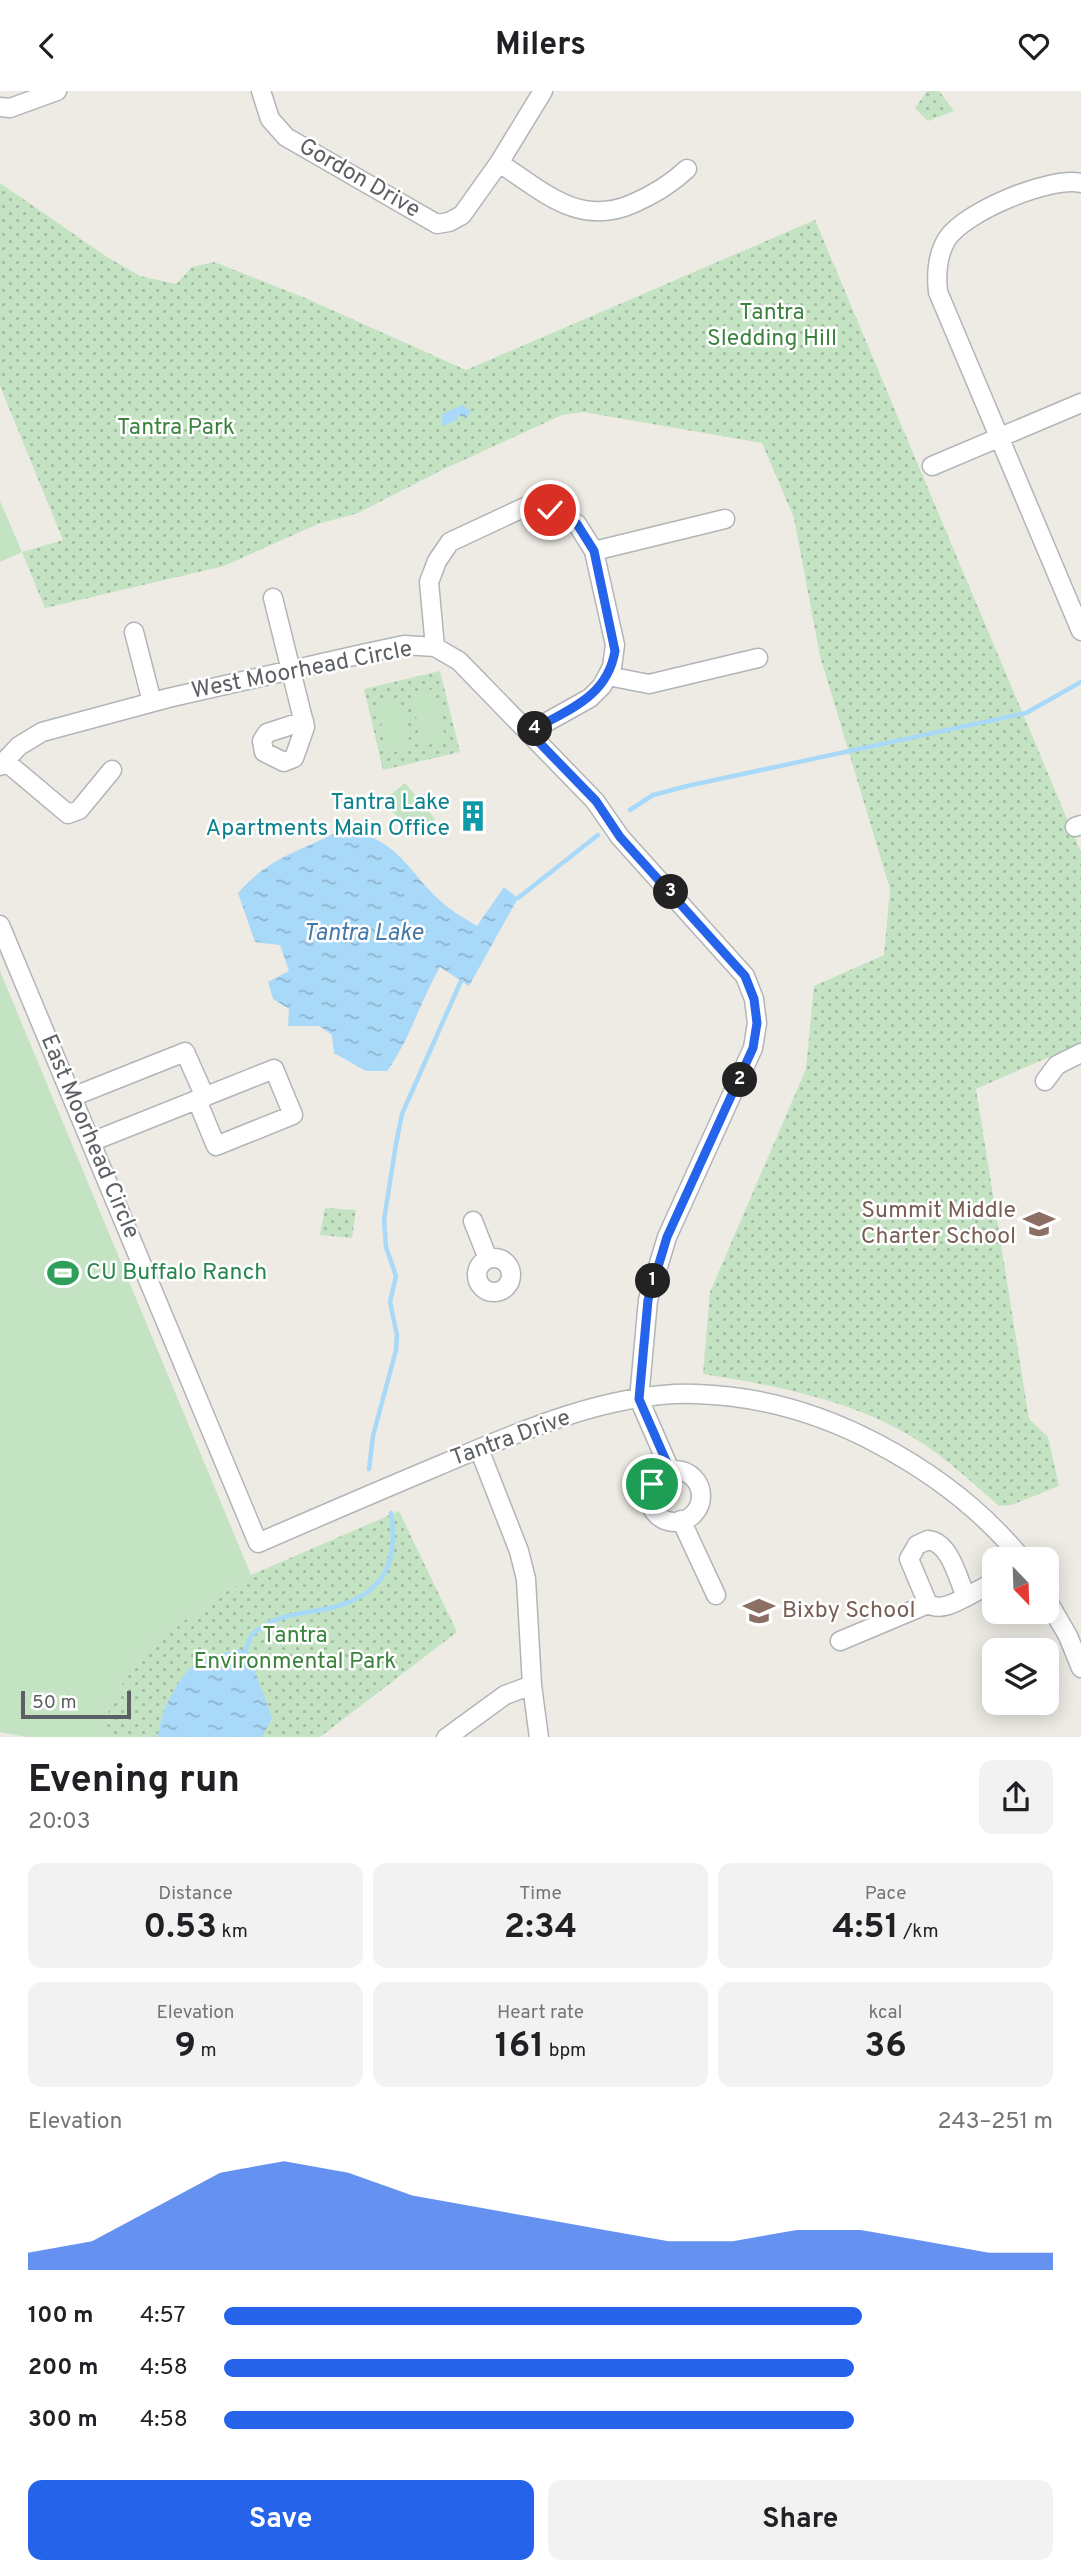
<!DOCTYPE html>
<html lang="en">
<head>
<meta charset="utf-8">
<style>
  :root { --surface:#fff; --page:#f2f2f2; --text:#202124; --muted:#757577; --accent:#2563eb }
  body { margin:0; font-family:Overpass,sans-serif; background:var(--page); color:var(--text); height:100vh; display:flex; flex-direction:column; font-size:26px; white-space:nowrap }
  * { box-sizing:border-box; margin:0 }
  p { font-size:23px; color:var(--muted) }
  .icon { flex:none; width:38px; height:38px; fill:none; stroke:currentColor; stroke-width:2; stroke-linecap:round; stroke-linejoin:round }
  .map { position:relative; height:1646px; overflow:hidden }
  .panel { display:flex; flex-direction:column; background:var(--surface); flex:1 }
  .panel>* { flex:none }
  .needle { width:46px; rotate:157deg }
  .tools { position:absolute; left:982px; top:1456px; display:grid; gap:14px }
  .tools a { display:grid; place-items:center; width:77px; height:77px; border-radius:14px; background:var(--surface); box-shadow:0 4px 18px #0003; font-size:35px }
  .scale { position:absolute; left:21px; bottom:18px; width:110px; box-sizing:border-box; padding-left:7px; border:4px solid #5c6064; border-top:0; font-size:19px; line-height:24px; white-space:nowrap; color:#5c6064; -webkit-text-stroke:5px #fff; paint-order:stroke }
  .pin { position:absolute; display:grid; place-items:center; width:60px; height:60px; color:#fff; margin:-30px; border:4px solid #fff; border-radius:50%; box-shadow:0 2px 7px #0007 }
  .km { position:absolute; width:35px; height:35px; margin:-18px; border-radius:50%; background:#222; color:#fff; font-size:19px; line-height:35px; text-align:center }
  .round { display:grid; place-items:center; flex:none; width:74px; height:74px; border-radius:14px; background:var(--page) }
  .head { display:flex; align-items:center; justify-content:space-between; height:119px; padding:0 28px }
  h1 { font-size:38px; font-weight:700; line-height:52px }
  .figures { display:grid; grid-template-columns:repeat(3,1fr); gap:10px; height:119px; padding:7px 28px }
  .figures div { display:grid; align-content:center; border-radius:14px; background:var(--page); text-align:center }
  .figures b { font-size:35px; font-weight:700 }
  .figures small { font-size:19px; font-weight:400 }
  .figures p { font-size:19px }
  .chart { height:196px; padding:14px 28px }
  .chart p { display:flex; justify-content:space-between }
  .chart svg { width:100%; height:126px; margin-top:7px; fill:var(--accent); opacity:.7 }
  .primary-button { display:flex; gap:14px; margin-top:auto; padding:14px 28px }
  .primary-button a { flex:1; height:80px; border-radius:14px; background:var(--accent); color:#fff; font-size:28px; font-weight:700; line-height:80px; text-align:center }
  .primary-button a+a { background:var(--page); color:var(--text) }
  ul { padding:0 28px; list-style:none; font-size:23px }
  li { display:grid; grid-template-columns:112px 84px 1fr; align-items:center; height:52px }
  li i { height:18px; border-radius:9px; background:var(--accent) }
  header { display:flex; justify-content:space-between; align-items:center; height:91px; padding:0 28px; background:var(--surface); font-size:32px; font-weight:700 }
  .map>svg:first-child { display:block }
</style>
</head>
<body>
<header><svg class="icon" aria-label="back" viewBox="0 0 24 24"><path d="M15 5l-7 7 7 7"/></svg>Milers<svg class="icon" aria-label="heart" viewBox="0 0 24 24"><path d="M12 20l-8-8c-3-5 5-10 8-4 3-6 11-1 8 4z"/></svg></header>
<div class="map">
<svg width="1081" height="1647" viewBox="0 0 1081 1647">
  <defs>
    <pattern id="park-dots" width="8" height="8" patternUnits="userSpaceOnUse" patternTransform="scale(1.75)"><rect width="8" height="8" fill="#c4e3c3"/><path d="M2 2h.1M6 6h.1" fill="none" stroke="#a2bba2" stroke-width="1.8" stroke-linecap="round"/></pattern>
    <pattern id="water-ripples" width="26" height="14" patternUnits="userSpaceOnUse" patternTransform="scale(1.75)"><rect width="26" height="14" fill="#a9d9f8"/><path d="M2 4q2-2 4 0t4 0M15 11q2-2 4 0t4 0" fill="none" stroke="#8db3cc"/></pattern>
  </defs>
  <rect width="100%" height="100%" fill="#edebe4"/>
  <path fill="url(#park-dots)" d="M927,0h12l15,20 -26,10 -13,-13z
    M0,92l107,74 33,19 36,8 16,-17 22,-5 91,36 161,72 349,-150 266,632v191l-105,46 53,330 19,18 11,49 -48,19 -12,1c-26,-23 -51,-46 -80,-65 -66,-41 -141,-55 -216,-67l7,-82 96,-223 8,-83 70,-31 6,-66 -70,-233 -26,-138 -32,-75 -179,-31 -21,3 -120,55 -84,43 -40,11 -94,42 -179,42 -23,-56 41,-12 -63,-154z
    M440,580l20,81 -77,18 -19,-81z
    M325,1117l31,2 -4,28 -32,-3z
    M399,1420l58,121 -137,105 -214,1 3,-35 42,-60 100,-68z"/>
  <path fill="#c4e3c3" d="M0,410l22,51 -22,10z
    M434,598l12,51 -23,6 -12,-51z
    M399,606l12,51 -23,6 -11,-51z
    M405,692l30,36 -21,17 -31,-35z
    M0,880l251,604 -100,68 -42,60 -3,34h-80l-26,-5z"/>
  <path fill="url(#water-ripples)" d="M462,314l10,7 -8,6 -7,-4 1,6 -16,6v-12z
    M344,737c64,16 61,45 105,80 9,7 19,12 28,18l27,-39 14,11 -49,88 -29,-19c-20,34 -30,73 -53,104h-21l-32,-18 -2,-18 -13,-9h-31l1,-17 -16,-10 -5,-17 21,-11 -9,-26 -25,-3 -17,-49c34,-39 64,-41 106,-65z
    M239,1558l9,3 24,66 -10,19h-104c1,-17 8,-32 15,-45 19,-33 29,-33 66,-43z"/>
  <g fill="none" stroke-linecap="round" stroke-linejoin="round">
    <path stroke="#a9d9f8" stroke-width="4.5" d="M630,719l23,-15 34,-9 339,-73 55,-31
      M518,807l80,-63
      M369,1378l4,-33 23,-86 1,-15 -7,-33 6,-26 -10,-29 -2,-27 12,-76 6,-30 59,-133
      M245,1560c2,-4 4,-10 6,-15 5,-7 15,-11 22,-15 22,-10 45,-8 68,-16 46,-15 57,-47 50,-92"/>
    <defs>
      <path id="minor" d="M261,0l9,28 16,18 151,87 12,-2 13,-7 37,-52 44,-72
        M0,16l10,1 47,-17
        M499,72c44,28 79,64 133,41 21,-9 38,-19 55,-35
        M1081,92c-31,-7 -117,29 -134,56 -10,16 -11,34 -9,53l143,339
        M932,375l149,-63
        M594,460l131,-32
        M273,507l32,129 -11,31 -10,4 -20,-10 -2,-11 5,-8 37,-12
        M134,541l18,70
        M435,556l-6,-65 8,-21 13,-19 75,-35 25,3 27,14 17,27 21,94 -3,22 -10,19 -12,12 -61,34
        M608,585l41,8 109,-26
        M5,670l63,53 11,-4 33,-40
        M0,675l19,-20 23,-14 126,-34 194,-44 42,-9 31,2 24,14 136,140 25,36 125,139 9,23 3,24 -4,25 -86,189 -19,63 -9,99 31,71
        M1075,736l6,-2
        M0,834l258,618c60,-26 120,-52 180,-77 77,-33 173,-75 258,-72 66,2 124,19 182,50 55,29 105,67 144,115
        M1045,990l12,-16 24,-12
        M72,1006l113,-45 20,45
        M91,1051l183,-73 19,46 -77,31 -19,-46
        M473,1130l15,38
        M477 1184a17 17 0 1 1 34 0a17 17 0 1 1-34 0Z
        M479,1358l40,102 7,28 6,106 7,53
        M649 1405a26 26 0 1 1 52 0a26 26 0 1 1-52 0Z
        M681,1429l35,75
        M1046,1507l22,38 13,32
        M928,1513c13,7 26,-1 38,-7
        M840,1550l88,-37 -19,-45 8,-14 11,-5c22,2 30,39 38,57l28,-15
        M446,1647l59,-43 27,-10"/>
    </defs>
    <use href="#minor" stroke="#b1b5b8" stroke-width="21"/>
    <use href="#minor" stroke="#fff" stroke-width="18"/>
  </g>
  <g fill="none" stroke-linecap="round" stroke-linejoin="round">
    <defs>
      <path id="route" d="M550,419l27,14 17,27 21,100c-8,47 -48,59 -86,81l67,69 24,36 125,139 9,23 3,24 -4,25 -86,189 -19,63 -9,99 31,71 -10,5 -8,9"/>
    </defs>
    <use href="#route" stroke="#fff" stroke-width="14"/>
    <use href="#route" stroke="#2563eb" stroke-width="9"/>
  </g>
  <defs>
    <symbol id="building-bare" viewBox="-9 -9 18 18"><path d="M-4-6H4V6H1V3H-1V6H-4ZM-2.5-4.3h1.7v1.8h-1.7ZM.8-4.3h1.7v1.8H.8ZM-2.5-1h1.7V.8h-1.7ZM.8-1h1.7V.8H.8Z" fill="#0f9aa8" stroke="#fff" stroke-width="2.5" paint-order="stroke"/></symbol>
    <symbol id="school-bare" viewBox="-9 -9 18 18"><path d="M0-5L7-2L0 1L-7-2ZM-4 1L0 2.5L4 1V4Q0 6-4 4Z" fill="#8d6e63" stroke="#fff" stroke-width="2.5" paint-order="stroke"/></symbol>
    <symbol id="stadium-bare" viewBox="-9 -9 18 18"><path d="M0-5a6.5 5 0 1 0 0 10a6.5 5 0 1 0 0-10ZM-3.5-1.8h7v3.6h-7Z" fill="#2e9e5b" stroke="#fff" stroke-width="2.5" paint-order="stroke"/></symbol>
  </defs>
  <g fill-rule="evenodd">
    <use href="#building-bare" x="451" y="703" width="44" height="44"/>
    <use href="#school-bare" x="1017" y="1111" width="44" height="44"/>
    <use href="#stadium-bare" x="41" y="1160" width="44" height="44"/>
    <use href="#school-bare" x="737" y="1498" width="44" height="44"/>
  </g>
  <g text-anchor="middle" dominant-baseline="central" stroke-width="5" stroke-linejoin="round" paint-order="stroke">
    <g font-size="23" fill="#5c6064" stroke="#fff">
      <text transform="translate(359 88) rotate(30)">Gordon Drive</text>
      <text transform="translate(302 580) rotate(-11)">West Moorhead Circle</text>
      <text transform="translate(89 1046) rotate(67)">East Moorhead Circle</text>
      <text transform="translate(511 1348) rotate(-20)">Tantra Drive</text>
    </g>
    <g font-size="23" fill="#3c833d" stroke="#fff">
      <text x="772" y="222">Tantra<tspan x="772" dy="26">Sledding Hill</tspan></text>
      <text x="176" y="337">Tantra Park</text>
      <text x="295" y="1545">Tantra<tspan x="295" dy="26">Environmental Park</tspan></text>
    </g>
    <g font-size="23" fill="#0d838f" stroke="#fff" text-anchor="end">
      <text x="450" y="712">Tantra Lake<tspan x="450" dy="26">Apartments Main Office</tspan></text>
    </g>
    <g font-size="23" fill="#785e54" stroke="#fff" text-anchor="end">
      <text x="1016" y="1120">Summit Middle<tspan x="1016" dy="26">Charter School</tspan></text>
      <text x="782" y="1520" text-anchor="start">Bixby School</text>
    </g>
    <g font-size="23" fill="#27864d" stroke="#fff" text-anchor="start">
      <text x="86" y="1182">CU Buffalo Ranch</text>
    </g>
    <g font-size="24" font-style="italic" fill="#487aa9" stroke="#fff">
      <text x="363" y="843">Tantra Lake</text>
    </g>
  </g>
</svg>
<div class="tools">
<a><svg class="needle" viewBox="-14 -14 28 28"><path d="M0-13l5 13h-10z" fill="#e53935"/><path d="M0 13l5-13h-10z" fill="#757577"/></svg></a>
<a><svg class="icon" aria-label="layers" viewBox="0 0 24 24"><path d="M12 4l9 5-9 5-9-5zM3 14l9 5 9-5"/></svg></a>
</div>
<div class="scale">50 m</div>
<div class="pin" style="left:652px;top:1393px;background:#1e9e55"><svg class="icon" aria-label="arrive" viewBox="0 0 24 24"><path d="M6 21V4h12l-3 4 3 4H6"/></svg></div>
<div class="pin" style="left:550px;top:419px;background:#d93025"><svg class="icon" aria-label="check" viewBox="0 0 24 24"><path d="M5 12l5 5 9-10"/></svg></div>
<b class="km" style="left:653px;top:1190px">1</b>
<b class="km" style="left:740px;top:989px">2</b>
<b class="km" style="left:671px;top:801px">3</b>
<b class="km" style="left:535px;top:638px">4</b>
</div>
<section class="panel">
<div class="head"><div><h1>Evening run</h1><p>20:03</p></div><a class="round"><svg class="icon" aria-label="share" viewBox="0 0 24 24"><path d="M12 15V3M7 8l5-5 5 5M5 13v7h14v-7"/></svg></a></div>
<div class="figures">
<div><p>Distance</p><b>0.53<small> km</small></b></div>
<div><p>Time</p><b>2:34</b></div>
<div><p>Pace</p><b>4:51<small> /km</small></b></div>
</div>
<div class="figures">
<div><p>Elevation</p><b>9<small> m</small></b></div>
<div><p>Heart rate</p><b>161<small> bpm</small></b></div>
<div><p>kcal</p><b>36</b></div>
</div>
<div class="chart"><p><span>Elevation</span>243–251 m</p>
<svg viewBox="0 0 160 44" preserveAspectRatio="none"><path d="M0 44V38L10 34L20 22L30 10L40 6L50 10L60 18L70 22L80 26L90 30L100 34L110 34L120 30L130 30L140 34L150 38L160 38V44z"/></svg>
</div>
<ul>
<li><b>100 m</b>4:57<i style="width:77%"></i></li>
<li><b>200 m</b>4:58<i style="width:76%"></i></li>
<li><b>300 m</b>4:58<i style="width:76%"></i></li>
</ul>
<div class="primary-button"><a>Save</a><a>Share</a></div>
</section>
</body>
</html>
